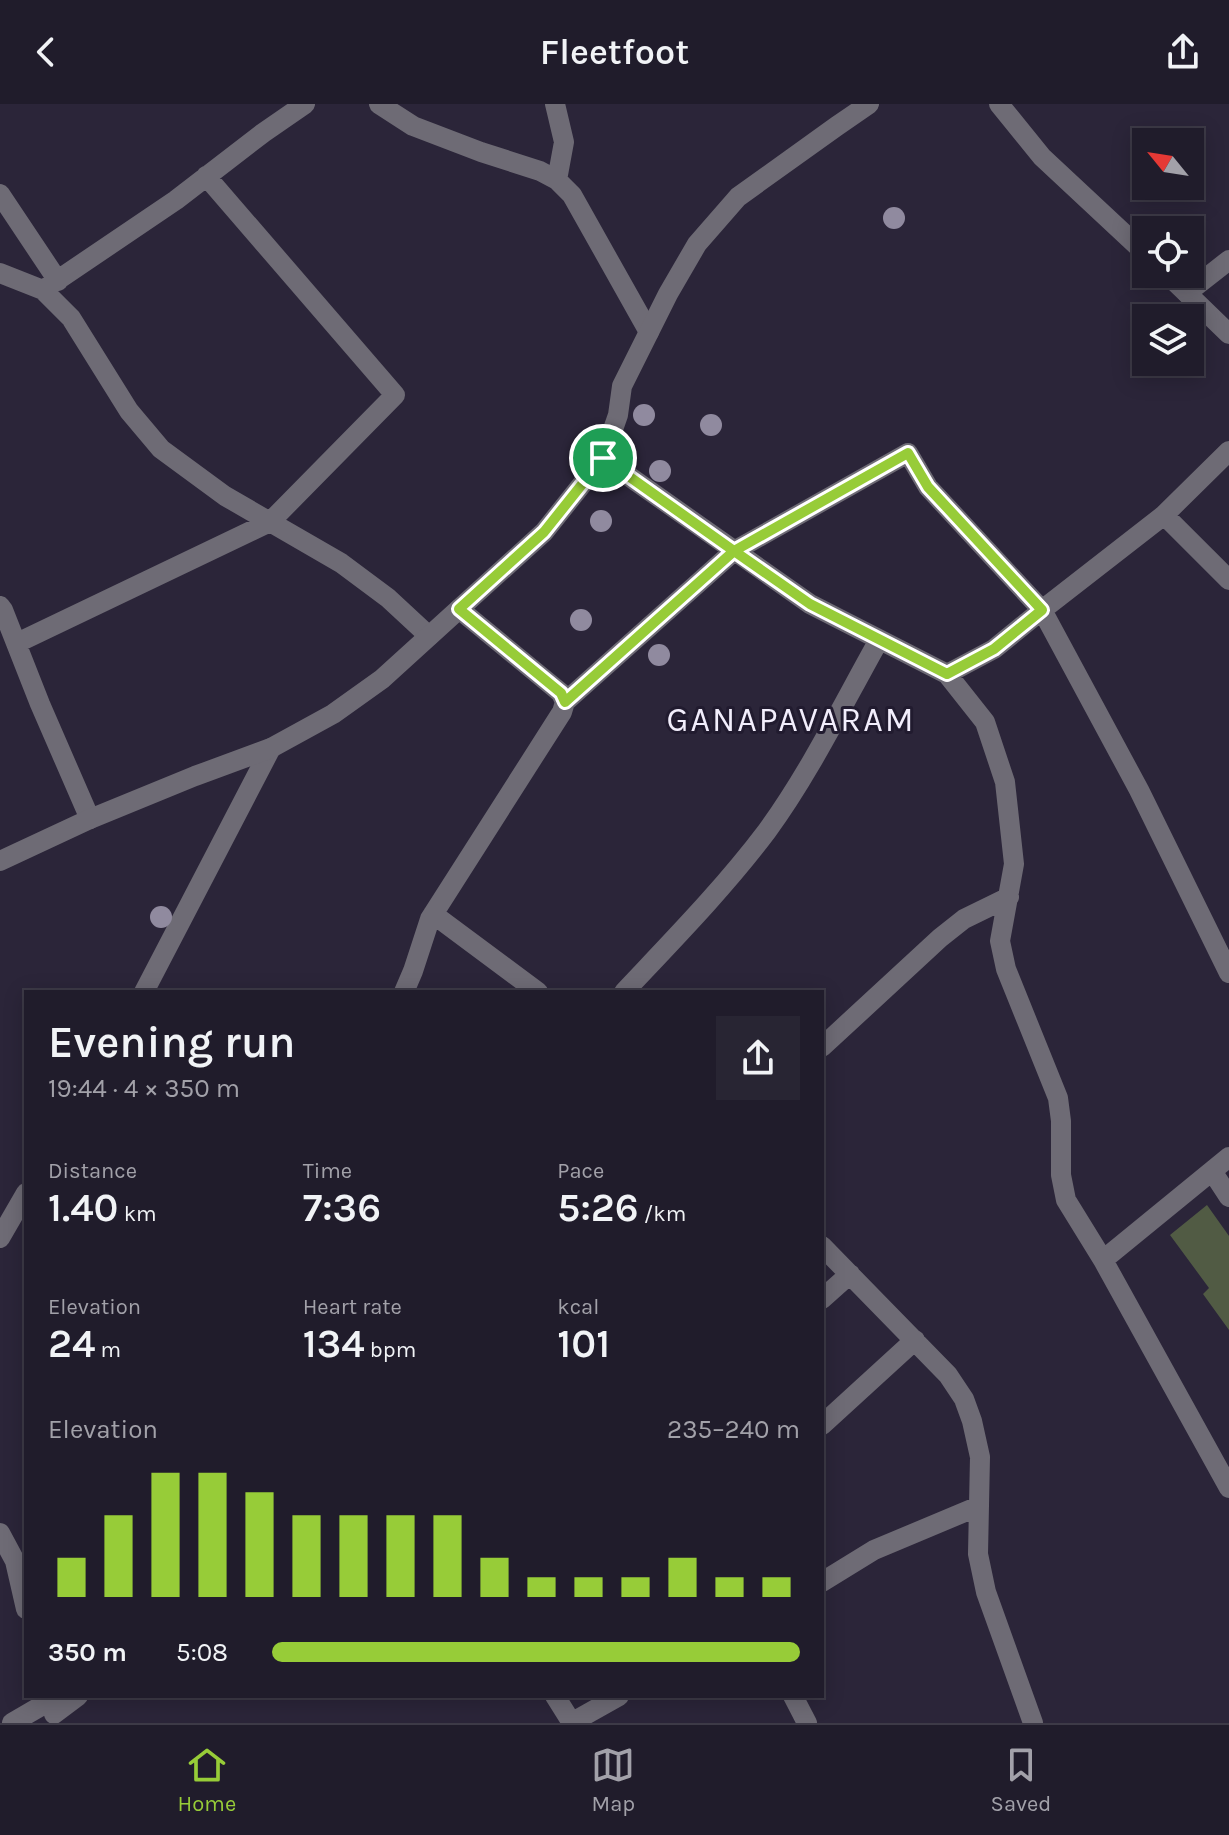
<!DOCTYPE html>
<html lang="en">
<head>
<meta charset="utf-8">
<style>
  :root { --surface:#201c2b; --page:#282533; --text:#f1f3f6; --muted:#a2a1a9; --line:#3d3a47; --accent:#97cc38 }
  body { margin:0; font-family:Karla,sans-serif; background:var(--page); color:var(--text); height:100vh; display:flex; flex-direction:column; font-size:30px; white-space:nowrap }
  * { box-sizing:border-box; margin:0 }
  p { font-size:26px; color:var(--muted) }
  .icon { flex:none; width:44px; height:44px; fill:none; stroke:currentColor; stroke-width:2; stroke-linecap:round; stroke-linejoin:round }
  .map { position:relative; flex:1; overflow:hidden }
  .sheet { position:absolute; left:24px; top:886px; width:800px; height:708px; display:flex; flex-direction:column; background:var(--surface); border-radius:0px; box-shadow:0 4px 20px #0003,0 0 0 2px var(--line) }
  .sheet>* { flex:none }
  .needle { width:52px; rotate:300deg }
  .controls { position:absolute; left:1132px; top:24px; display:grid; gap:16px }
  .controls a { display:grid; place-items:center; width:72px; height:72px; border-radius:0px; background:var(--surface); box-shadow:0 4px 20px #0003,0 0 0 2px var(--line); font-size:40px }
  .pin { position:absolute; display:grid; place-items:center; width:68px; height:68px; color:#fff; margin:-34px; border:4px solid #fff; border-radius:50%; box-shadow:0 2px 8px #0007 }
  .round { display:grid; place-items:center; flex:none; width:84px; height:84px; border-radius:0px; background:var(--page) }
  .summary { display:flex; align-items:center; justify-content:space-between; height:136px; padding:0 24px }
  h1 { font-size:44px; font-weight:600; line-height:60px }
  .figures { display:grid; grid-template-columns:repeat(3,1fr); gap:12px; height:136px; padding:8px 24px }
  .figures div { display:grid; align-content:center }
  .figures b { font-size:40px; font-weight:600 }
  .figures small { font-size:22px; font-weight:400 }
  .figures p { font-size:22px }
  .chart { height:224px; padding:16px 24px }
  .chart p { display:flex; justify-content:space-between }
  .chart svg { width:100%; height:144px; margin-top:8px; stroke:var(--accent); stroke-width:6 }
  ul { padding:0 24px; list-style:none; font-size:26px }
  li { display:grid; grid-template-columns:128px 96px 1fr; align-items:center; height:60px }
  li i { height:20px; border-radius:10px; background:var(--accent) }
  header { display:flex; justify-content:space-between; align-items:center; height:104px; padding:0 24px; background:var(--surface); font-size:36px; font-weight:600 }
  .dock { display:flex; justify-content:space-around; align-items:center; height:112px; border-top:2px solid var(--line); background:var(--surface); font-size:22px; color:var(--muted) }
  .dock a { display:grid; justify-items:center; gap:4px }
  .dock .on { color:var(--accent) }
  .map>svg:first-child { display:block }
</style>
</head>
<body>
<header><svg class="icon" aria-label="back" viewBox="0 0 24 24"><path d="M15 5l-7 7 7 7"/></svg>Fleetfoot<svg class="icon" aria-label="share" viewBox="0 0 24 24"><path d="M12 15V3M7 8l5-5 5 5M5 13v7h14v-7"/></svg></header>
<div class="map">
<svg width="1229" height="1619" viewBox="0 0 1229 1619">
  <rect width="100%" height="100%" fill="#2b2539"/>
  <path fill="#515b44" d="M1207,1101l22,31v94l-26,-36 6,-6 -39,-53z"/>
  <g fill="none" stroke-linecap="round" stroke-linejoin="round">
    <path stroke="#6e6b75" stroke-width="20" d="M379,0l34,22 68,26 59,19 17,9 15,15 77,137
      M555,0l9,38 -7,38
      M0,90l58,87
      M0,169l43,17 28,28 58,93 32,38 64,47 116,67 47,35 41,38
      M43,186l133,-90 87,-67 42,-29
      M1187,189l42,-33
      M603,354l207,146 137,70 38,48 20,60 9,82 -14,77 6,28 52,129 3,23v54l5,25 37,60 126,228
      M1164,411l65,65
      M0,502l3,4 37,94 50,115
      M17,539l253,-121 125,-127 -189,-219
      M947,570l47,-25 48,-39 122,-95 65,-64
      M565,598l169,-151 174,-98 20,34 114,123 97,180 90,183
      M433,810l105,78
      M144,888l127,-244
      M404,888l9,-21 17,-52 132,-207 3,-10 -4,-9 -102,-84
      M624,888c49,-52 100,-104 143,-161 43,-59 76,-127 112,-191
      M822,943l118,-109 24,-19 45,-22
      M1212,1067l17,26
      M0,1134l26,-45
      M822,1142l126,129 16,24 8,22 8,36 -2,97 8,38 47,131
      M1103,1156l126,-103
      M822,1195l28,-25
      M822,1321l93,-85
      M0,1429l15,28 11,48
      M822,1478l52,-32 105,-44
      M555,1592l17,27
      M793,1592l14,27
      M54,1610l24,-18
      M12,1619l36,-21
      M571,1619l48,-27"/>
    <path stroke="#6e6b75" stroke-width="20" d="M999,0l43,53 104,97
      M1167,170l62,60
      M0,757l90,-42 105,-43 76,-28 62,-34 49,-35 162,-147 59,-74 15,-43 4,-29 46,-92 29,-50 41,-47 99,-71 32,-22"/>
  </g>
  <g fill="#908a9f">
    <circle cx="894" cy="114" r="11"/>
    <circle cx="644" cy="311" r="11"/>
    <circle cx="711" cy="321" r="11"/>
    <circle cx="660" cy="367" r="11"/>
    <circle cx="601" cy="417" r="11"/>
    <circle cx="581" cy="516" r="11"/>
    <circle cx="659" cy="551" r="11"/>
    <circle cx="161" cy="813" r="11"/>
  </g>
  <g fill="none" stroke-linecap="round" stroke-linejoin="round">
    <defs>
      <path id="route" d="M603,354l-59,74 -85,77 102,84 4,9 169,-151 76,53 137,70 47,-25 48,-39 -114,-123 -20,-34 -174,98 -131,-93"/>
    </defs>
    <use href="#route" stroke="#fff" stroke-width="16"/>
    <use href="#route" stroke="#97cc38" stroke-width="10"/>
  </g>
  <g text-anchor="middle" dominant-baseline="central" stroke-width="6" stroke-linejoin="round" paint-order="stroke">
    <g font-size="34" letter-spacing="2" fill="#f2eefc" stroke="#211b2f">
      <text x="791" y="616">GANAPAVARAM</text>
    </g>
  </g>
</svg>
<div class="controls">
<a><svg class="needle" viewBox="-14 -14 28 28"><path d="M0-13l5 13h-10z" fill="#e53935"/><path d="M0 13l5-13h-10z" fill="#a2a1a9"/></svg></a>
<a><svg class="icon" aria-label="locate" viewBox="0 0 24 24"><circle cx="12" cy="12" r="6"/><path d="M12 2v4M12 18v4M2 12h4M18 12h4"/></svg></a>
<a><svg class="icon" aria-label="layers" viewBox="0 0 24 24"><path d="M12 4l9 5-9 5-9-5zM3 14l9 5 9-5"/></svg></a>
</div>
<div class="pin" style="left:603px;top:354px;background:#1e9e55"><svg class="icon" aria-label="arrive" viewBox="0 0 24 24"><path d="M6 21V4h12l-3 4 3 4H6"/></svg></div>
<section class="sheet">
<div class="summary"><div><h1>Evening run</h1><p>19:44 · 4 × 350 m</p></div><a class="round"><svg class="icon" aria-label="share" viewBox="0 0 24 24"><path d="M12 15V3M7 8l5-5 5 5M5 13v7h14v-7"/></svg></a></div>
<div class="figures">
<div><p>Distance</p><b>1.40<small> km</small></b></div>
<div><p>Time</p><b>7:36</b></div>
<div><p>Pace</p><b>5:26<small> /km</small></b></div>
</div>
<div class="figures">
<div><p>Elevation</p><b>24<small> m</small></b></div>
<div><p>Heart rate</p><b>134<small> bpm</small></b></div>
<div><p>kcal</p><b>101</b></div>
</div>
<div class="chart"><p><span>Elevation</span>235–240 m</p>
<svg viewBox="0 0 160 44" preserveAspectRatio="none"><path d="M5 44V32M15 44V19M25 44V6M35 44V6M45 44V12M55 44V19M65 44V19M75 44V19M85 44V19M95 44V32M105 44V38M115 44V38M125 44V38M135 44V32M145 44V38M155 44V38"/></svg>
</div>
<ul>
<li><b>350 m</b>5:08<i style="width:100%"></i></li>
</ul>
</section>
</div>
<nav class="dock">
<a class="on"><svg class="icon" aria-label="home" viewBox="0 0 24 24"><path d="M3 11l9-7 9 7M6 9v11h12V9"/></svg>Home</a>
<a><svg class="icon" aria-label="map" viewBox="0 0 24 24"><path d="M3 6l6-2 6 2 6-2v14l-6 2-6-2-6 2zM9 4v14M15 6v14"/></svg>Map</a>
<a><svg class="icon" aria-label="saved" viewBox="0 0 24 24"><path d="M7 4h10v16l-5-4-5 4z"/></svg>Saved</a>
</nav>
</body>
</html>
